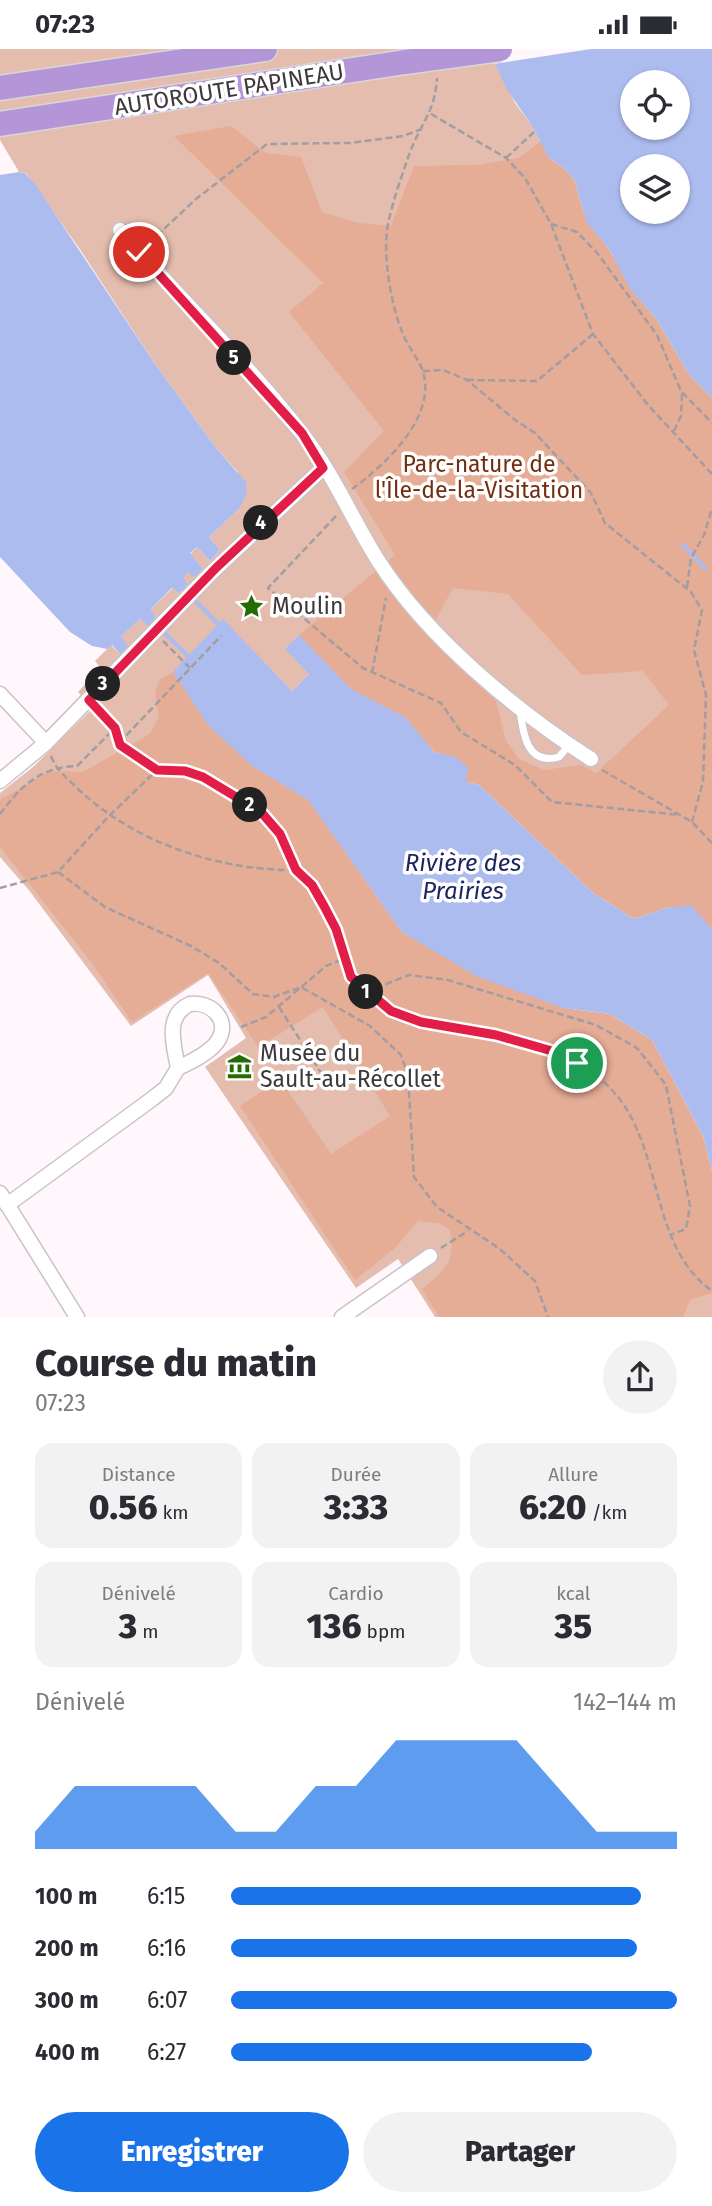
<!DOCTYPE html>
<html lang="fr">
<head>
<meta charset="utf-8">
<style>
  :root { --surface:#fff; --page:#f2f2f3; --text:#2b2b33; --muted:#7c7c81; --accent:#1a73e8 }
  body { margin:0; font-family:"Fira Sans",sans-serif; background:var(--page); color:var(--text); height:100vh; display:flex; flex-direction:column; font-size:26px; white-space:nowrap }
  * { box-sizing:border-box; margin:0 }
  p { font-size:23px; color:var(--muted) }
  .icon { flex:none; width:38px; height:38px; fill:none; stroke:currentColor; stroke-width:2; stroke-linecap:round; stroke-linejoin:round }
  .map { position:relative; height:1268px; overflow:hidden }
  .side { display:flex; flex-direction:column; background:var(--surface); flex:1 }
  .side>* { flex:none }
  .buttons { position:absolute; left:620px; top:21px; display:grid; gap:14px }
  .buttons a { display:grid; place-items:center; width:70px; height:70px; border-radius:50%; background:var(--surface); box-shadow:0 2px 5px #0004; font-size:35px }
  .pin { position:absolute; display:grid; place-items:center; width:60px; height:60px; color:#fff; margin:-30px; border:4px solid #fff; border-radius:50%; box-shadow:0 2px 7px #0007 }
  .km { position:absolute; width:35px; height:35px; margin:-18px; border-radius:50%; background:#222; color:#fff; font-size:19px; line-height:35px; text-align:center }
  .round { display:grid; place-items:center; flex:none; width:74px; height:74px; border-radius:37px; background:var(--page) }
  .head { display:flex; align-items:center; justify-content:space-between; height:119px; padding:0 35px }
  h1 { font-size:38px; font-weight:800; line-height:52px }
  .metrics { display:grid; grid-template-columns:repeat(3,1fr); gap:10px; height:119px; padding:7px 35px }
  .metrics div { display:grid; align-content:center; border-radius:18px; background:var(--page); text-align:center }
  .metrics b { font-size:35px; font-weight:800 }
  .metrics small { font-size:19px; font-weight:400 }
  .metrics p { font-size:19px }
  .chart { height:196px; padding:14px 35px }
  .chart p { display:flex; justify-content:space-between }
  .chart svg { width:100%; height:126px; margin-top:7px; fill:var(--accent); opacity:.7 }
  .primary-button { display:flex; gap:14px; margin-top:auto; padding:14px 35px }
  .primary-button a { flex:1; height:80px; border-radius:42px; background:var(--accent); color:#fff; font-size:28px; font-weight:800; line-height:80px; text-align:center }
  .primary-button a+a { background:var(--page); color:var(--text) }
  ul { padding:0 35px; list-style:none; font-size:23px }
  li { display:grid; grid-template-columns:112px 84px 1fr; align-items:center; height:52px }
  li i { height:18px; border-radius:9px; background:var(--accent) }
  .status { display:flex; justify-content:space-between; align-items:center; height:49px; padding:0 35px; background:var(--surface); direction:ltr }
  .status svg { height:19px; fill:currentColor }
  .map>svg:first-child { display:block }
</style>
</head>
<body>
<div class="status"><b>07:23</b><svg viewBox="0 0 49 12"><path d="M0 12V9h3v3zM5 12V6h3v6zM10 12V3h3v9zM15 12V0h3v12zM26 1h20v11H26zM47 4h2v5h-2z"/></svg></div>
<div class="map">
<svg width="712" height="1268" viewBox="0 0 712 1268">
  <rect width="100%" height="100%" fill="#fff7fc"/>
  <path fill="#e5bdae" d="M0,0h489l26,54 15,20 19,35 141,218 22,22v531l-21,-23 -382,-232 -17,17 -69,-71 489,551v146h-277l-37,-58 -42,29 -151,-221 41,-29 -38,-63 -77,51 -103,-137 -28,-32v-64l33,-26 60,-59 -15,-16 22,-25 -5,-6 16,-16 9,9v-16l20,-19 8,6 8,-8 -6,-7 23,-22 6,5 9,-9 -6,-6 6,-6 15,-3 -13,-15 7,-7 13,14 10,-11 -11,-13 30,-28 -1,-37 -21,-23 -60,-82 -76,-116 -55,-78 -7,-1 -19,-32z"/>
  <path fill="#e5ac96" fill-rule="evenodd" d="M231,77l35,27 35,4 21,55 36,11 33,3 23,-60 62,-1 43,-7 22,-17 8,17 15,10 10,11 13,44 22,26 21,40 27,31 33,56 22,22v531l-21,-23 -25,2 -32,11 -41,-26 -114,-108 -13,-3 -11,-25 -21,-5 -29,-35 -54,-28 -52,-54 96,-80 -51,-83 40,-41 -95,-119 34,-29 -149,-147zM453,539l55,6 74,81 61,-4 26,34 -73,68 -15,-8 -37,5 -25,-11 -13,-18 -10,-40 -69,-65z
    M173,623l35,53 44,41 56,34 94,133 161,75 47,6 42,26 51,96 9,35v122l-22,7 -7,17h-244l-17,-28c24,-20 34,-27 28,-59l-11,-7 -21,-2 -23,27 -40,32 -115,-174 40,-27 51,75 59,-38 -67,-109 -65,40 -50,-74 -76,49 -40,-59 -92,-116v-47l50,-29 33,1 67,-38 9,-17 -4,-25 5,-13z"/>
  <path fill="#adbcef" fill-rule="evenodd" d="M489,0h223v349l-22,-22 -33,-56 -27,-31 -21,-40 -22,-26 -13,-44 -10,-11 -15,-10 -19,-35 -24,-35zM632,33h45v46h-45zM632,117h45v46h-45z
    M19,123l6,1 10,11 122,183 60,82 29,33 1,11 -8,16 -30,28 11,13 -10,11 -13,-14 -7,6 13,16 -9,8 -6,-5 -5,6 5,6 -9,9 -7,-5 -21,21 5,8 -8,9 -8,-7 -19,18 7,9 -8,8 -8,-9 -5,4 -15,-3 -22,-14 -70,-75v-382z
    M223,570l69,72 17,-17 -24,-25 14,-14 52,54 54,28 29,35 21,5 13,10 -2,15 13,3 114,108 41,26 32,-11 25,-3 21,24v242l-9,-35 -51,-96 -42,-26 -47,-6 -87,-32 -74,-44 -94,-132 -56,-34 -44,-41 -35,-53z"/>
  <path fill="#fff7fc" d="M486,0h105l-98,15z"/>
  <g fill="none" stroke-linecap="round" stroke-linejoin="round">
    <path stroke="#adbcef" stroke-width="4.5" d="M683,496l22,23
      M184,540l34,35
      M152,572l36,35"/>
    <defs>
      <path id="lane" d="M520,661c3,24 7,56 39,47l10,-12"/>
      <path id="street" d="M120,181c59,69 127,132 183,205 30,38 50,86 76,127 49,76 136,148 212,197
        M0,645l46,49
        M0,732l46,-38 164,-169 113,-106
        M190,955c19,-3 40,14 29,35 -7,13 -28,23 -41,29 -4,-22 -14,-53 12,-64z
        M0,1144l77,124
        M7,1156l145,-106 14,-11 12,-20
        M342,1268l88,-61"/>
      <path id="highway" d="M0,39l265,-39
        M0,75l405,-62"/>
    </defs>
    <use href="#lane" stroke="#cbc2c8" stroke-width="10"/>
    <use href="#street" stroke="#cbc2c8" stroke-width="17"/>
    <use href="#highway" stroke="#d8d7d8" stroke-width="27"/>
    <path stroke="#a39da1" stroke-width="2.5" stroke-dasharray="7 3.5" stroke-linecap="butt" d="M431,65l75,44 19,20 26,46 42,110 55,71 64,69
      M506,109l28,-26
      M551,175l26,8 21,22 59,81 24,56 31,32
      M149,194l47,-44 71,-55 83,-1 53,-7 19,-7
      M423,322l20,-1 24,10 48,40 20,13 56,60 14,30 86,69 11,18 -8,40 12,45 -3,87 -11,40
      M467,331l70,1 56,-47
      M674,382l7,-15 1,-22
      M352,440c32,-23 85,-72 71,-117 -4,-13 -15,-25 -20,-38 -12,-27 -21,-82 -15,-110 5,-24 14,-49 22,-72 11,-29 25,-40 27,-74
      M336,467l-68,72 95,80 78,35 20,29 54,33 37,37 128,13
      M687,538l4,-29 13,-23 8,-27
      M163,592l27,27
      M372,624l14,-75
      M98,661l17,18 5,17 37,25 28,1 18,6 58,35 19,22 16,36
      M119,694l102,-107
      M51,707c5,14 16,22 27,33 56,53 140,82 218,81 18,16 32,37 40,61 5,15 6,31 15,45 8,13 27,27 40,35 18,10 41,13 61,16 56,11 120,20 160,63 53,57 35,154 100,201
      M602,721l90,52 20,21
      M0,765c21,-28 40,-47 77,-48l38,-38
      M58,823l47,35 86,39 28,17 34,31 21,3 27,-10 69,39 31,29 7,20 6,102 23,30 63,42 35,32 13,36
      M0,839l58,-16 51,-56 48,-46
      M366,943l43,-17 39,5 148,45 41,23 29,37 24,121 -4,23 -16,6
      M279,958l46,72
      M241,978l25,-10 60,-51 17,-7
      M441,1199l27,-17"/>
    <use href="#lane" stroke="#fff" stroke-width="7"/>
    <use href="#street" stroke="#fff" stroke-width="14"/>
    <use href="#highway" stroke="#b395d8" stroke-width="24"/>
    <defs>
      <path id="highway-bridge" d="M405,13l95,-13"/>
    </defs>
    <use href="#highway-bridge" stroke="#d8d7d8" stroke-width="27" stroke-linecap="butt"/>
    <use href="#highway-bridge" stroke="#b395d8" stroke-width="24"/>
  </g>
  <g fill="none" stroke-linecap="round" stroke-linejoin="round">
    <defs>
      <path id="route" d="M139,203l163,181 21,35 -107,100 -127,132 26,28 5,17 37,25 28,1 18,6 58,35 19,22 16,36 16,15 12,21 12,23 15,48 40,34 30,11 75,13 56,16 25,12"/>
    </defs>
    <use href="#route" stroke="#fff" stroke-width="14"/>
    <use href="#route" stroke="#e11d48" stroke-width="9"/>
  </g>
  <defs>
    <symbol id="sight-bare" viewBox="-9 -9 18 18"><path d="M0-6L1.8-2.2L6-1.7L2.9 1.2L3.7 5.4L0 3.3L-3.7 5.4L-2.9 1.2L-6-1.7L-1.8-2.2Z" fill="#256b03" stroke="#fff" stroke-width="2.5" paint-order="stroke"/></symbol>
    <symbol id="museum-bare" viewBox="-9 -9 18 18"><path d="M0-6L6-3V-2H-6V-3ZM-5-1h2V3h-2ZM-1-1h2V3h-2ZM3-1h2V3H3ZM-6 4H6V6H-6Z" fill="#256b03" stroke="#fff" stroke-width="2.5" paint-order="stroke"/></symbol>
  </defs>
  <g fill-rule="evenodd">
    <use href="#sight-bare" x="234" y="540" width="35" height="35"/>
    <use href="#museum-bare" x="222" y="1000" width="35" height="35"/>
  </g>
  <g text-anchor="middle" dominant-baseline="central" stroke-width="7" stroke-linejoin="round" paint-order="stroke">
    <g font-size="23" fill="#3c383b" stroke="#fff">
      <text transform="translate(229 40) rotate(-9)">AUTOROUTE PAPINEAU</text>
    </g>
    <g font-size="23" fill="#722e10" stroke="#fff">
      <text x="479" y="415">Parc-nature de<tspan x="479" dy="26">l'Île-de-la-Visitation</tspan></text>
    </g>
    <g font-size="23" fill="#3c383b" stroke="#fff" text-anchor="start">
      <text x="272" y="557">Moulin</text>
      <text x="260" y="1004">Musée du<tspan x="260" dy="26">Sault-au-Récollet</tspan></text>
    </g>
    <g font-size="24" font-style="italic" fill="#1c245f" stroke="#fff">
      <text x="463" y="814">Rivière des<tspan x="463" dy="28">Prairies</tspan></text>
    </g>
  </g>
</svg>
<div class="buttons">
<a><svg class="icon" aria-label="locate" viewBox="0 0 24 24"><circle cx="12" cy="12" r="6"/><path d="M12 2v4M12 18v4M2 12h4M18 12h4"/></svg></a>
<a><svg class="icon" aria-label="layers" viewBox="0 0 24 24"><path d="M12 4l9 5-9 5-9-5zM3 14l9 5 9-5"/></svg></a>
</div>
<div class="pin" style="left:577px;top:1014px;background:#1e9e55"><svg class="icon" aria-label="arrive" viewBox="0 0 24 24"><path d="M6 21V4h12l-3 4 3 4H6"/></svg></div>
<div class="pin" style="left:139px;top:203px;background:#d93025"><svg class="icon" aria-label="check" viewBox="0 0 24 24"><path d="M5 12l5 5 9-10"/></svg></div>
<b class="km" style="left:366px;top:943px">1</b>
<b class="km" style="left:250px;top:756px">2</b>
<b class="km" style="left:103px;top:635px">3</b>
<b class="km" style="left:261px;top:474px">4</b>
<b class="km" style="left:234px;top:309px">5</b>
</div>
<section class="side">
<div class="head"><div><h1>Course du matin</h1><p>07:23</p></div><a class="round"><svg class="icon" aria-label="share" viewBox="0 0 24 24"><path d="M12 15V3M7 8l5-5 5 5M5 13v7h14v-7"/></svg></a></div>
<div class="metrics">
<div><p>Distance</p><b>0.56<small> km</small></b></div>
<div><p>Durée</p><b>3:33</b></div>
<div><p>Allure</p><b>6:20<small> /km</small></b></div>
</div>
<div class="metrics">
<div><p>Dénivelé</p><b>3<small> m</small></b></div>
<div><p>Cardio</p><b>136<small> bpm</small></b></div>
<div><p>kcal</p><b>35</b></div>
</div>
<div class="chart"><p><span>Dénivelé</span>142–144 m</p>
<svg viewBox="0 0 160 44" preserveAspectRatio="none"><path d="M0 44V38L10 22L20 22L30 22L40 22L50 38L60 38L70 22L80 22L90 6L100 6L110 6L120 6L130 22L140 38L150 38L160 38V44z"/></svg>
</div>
<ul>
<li><b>100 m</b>6:15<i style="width:92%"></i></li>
<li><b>200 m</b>6:16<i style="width:91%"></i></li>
<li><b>300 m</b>6:07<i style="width:100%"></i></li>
<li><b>400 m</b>6:27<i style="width:81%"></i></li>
</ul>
<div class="primary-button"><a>Enregistrer</a><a>Partager</a></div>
</section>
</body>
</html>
